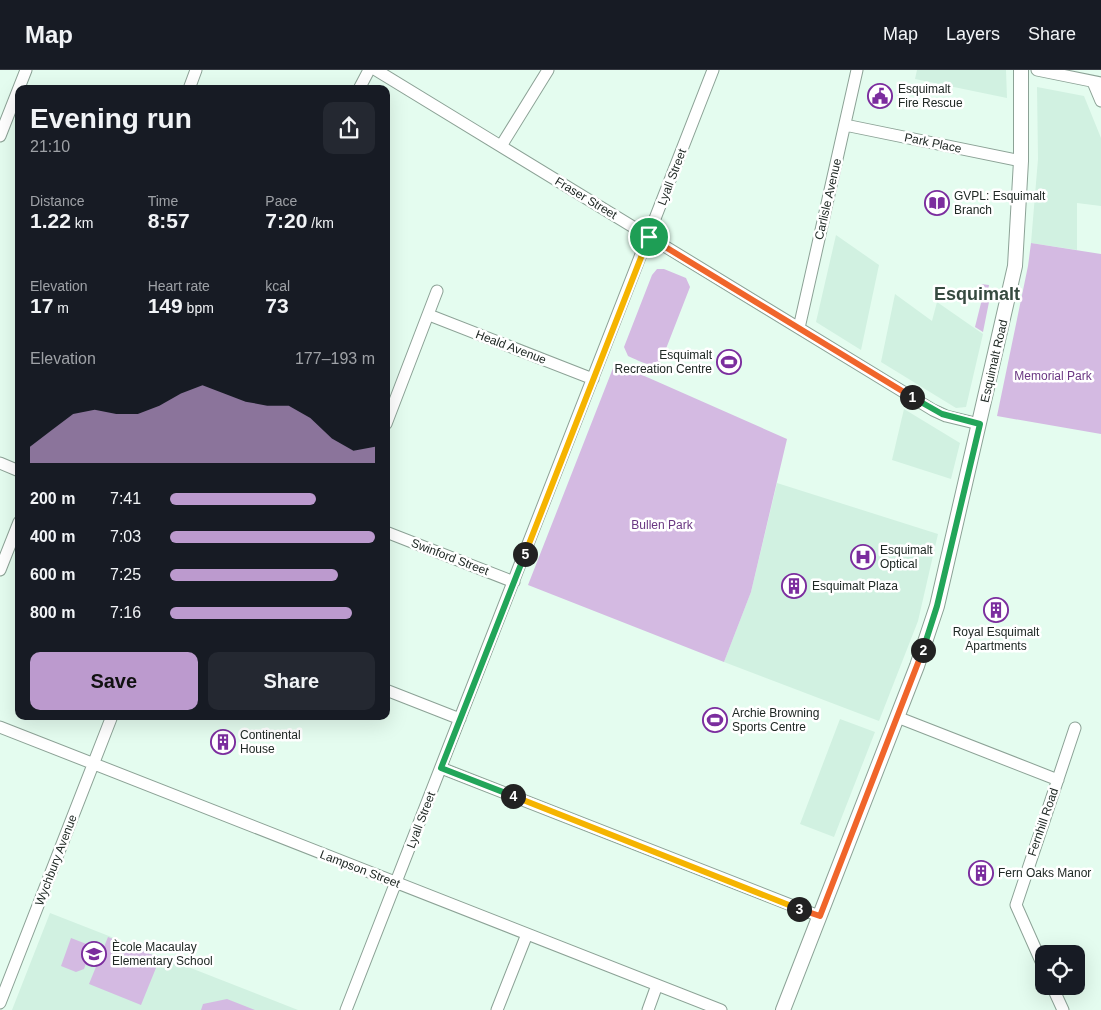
<!DOCTYPE html>
<html lang="en">
<head>
<meta charset="utf-8">
<style>
  :root { --surface:#171b24; --page:#242831; --text:#f1f3f6; --muted:#9ea1a6; --line:#363941; --accent:#bc9ace }
  body { margin:0; font-family:Arial,sans-serif; background:var(--page); color:var(--text); height:100vh; display:flex; flex-direction:column; font-size:19px; white-space:nowrap }
  * { box-sizing:border-box; margin:0 }
  p { font-size:16px; color:var(--muted) }
  .icon { flex:none; width:28px; height:28px; fill:none; stroke:currentColor; stroke-width:2; stroke-linecap:round; stroke-linejoin:round }
  .map { position:relative; flex:1; overflow:hidden }
  .side { position:absolute; left:15px; top:15px; width:375px; height:635px; display:flex; flex-direction:column; background:var(--surface); border-radius:10px; box-shadow:0 5px 20px #0002 }
  .side>* { flex:none }
  .buttons { position:absolute; left:1035px; top:875px; display:grid; gap:10px }
  .buttons a { display:grid; place-items:center; width:50px; height:50px; border-radius:10px; background:var(--surface); box-shadow:0 5px 20px #0002; font-size:25px }
  .pin { position:absolute; display:grid; place-items:center; width:42px; height:42px; color:#fff; margin:-21px; border:2px solid #fff; border-radius:50%; box-shadow:0 1px 5px #0007 }
  .km { position:absolute; width:25px; height:25px; margin:-12px; border-radius:50%; background:#222; color:#fff; font-size:14px; line-height:25px; text-align:center }
  .round { display:grid; place-items:center; flex:none; width:52px; height:52px; border-radius:10px; background:var(--page) }
  .headline { display:flex; align-items:center; justify-content:space-between; height:85px; padding:0 15px }
  h1 { font-size:28px; font-weight:600; line-height:38px }
  .metrics { display:grid; grid-template-columns:repeat(3,1fr); gap:8px; height:85px; padding:5px 15px }
  .metrics div { display:grid; align-content:center }
  .metrics b { font-size:21px; font-weight:600 }
  .metrics small { font-size:14px; font-weight:400 }
  .metrics p { font-size:14px }
  .chart { height:140px; padding:10px 15px }
  .chart p { display:flex; justify-content:space-between }
  .chart svg { width:100%; height:90px; margin-top:5px; fill:var(--accent); opacity:.7 }
  .primary-button { display:flex; gap:10px; margin-top:auto; padding:10px 15px }
  .primary-button a { flex:1; height:58px; border-radius:10px; background:var(--accent); color:#111; font-size:20px; font-weight:600; line-height:58px; text-align:center }
  .primary-button a+a { background:var(--page); color:var(--text) }
  ul { padding:0 15px; list-style:none; font-size:16px }
  li { display:grid; grid-template-columns:80px 60px 1fr; align-items:center; height:38px }
  li i { height:12px; border-radius:6px; background:var(--accent) }
  header { display:flex; align-items:center; gap:30px; box-sizing:border-box; height:70px; padding:0 25px; background:var(--surface); border-bottom:1px solid var(--line) }
  header strong { font-size:24px }
  nav { display:flex; gap:28px; margin-inline-start:auto; font-size:18px }
  .map>svg:first-child { display:block }
</style>
</head>
<body>
<header>
<strong>Map</strong>
<nav><a>Map</a><a>Layers</a><a>Share</a></nav>
</header>
<div class="map">
<svg width="1101" height="940" viewBox="0 0 1101 940">
  <rect width="100%" height="100%" fill="#e4fcef"/>
  <path fill="#d1f1e1" d="M917,0h89l1,28 -92,-19z
    M1037,17l47,9 17,42v68l-24,-3v47l-46,-7 7,-84z
    M836,165l43,30 -18,85 -45,-28z
    M895,224l37,27 5,-19 46,32 -17,73 -10,1 -75,-46z
    M904,339l56,34 -9,36 -59,-19z
    M777,413l161,51 -20,87 -39,100 -155,-59 27,-70z
    M840,649l35,13 -41,105 -34,-13z
    M50,843l248,97h-286z"/>
  <path fill="#d4bae2" d="M1031,173l70,11v180l-104,-18 31,-150z
    M657,199h7l22,9 4,9 -28,72c-8,12 -24,1 -34,-3l-4,-9 28,-72z
    M981,214l8,1 -1,6 3,1 -8,40 -8,-5 10,-40z
    M615,293l172,76 -36,153 -27,70 -196,-77z
    M108,867l52,21 -19,47 -52,-21z
    M71,868l18,7 2,5 -7,19 -8,3 -15,-6z
    M227,929l28,11h-54l2,-6z"/>
  <g fill="none" stroke-linecap="round" stroke-linejoin="round">
    <defs>
      <path id="minor" d="M376,0l557,340 13,6 33,8
        M1037,0l64,13
        M1093,12l8,19
        M189,19l7,-19
        M359,19l10,-19
        M845,55l176,36
        M0,66l26,-66
        M501,76l47,-76
        M429,245l164,64
        M799,258l58,-258
        M386,354l51,-133
        M0,393l19,8
        M386,462l128,50
        M0,500l19,-48
        M386,620l74,29
        M897,647l161,63
        M0,657l721,283
        M441,698l378,148
        M1044,898l-28,-63 59,-177
        M1052,916l11,24
        M0,933l112,-287
        M346,940l367,-940
        M497,940l30,-76
        M648,940l9,-25"/>
      <path id="major" d="M783,940l134,-344 20,-60 78,-340 6,-105v-91"/>
    </defs>
    <use href="#minor" stroke="#8ca296" stroke-width="13"/>
    <use href="#major" stroke="#8ca296" stroke-width="16"/>
    <use href="#minor" stroke="#fff" stroke-width="11"/>
    <use href="#major" stroke="#fff" stroke-width="14"/>
  </g>
  <g fill="none" stroke-linecap="round" stroke-linejoin="round">
    <defs>
      <path id="split-1" d="M649,167l263,160"/>
      <path id="split-2" d="M912,327l30,17 38,10 -43,182 -14,44"/>
      <path id="split-3" d="M799,839l21,7 103,-266"/>
      <path id="split-4" d="M513,726l286,113"/>
      <path id="split-5" d="M513,726l-72,-28 84,-214"/>
      <path id="split-6" d="M525,484l124,-317"/>
    </defs>
    <use href="#split-1" stroke="#fff" stroke-width="10"/>
    <use href="#split-2" stroke="#fff" stroke-width="10"/>
    <use href="#split-3" stroke="#fff" stroke-width="10"/>
    <use href="#split-4" stroke="#fff" stroke-width="10"/>
    <use href="#split-5" stroke="#fff" stroke-width="10"/>
    <use href="#split-6" stroke="#fff" stroke-width="10"/>
    <use href="#split-1" stroke="#f0652b" stroke-width="6"/>
    <use href="#split-2" stroke="#22a559" stroke-width="6"/>
    <use href="#split-3" stroke="#f0652b" stroke-width="6"/>
    <use href="#split-4" stroke="#f5b400" stroke-width="6"/>
    <use href="#split-5" stroke="#22a559" stroke-width="6"/>
    <use href="#split-6" stroke="#f5b400" stroke-width="6"/>
  </g>
  <defs>
    <symbol id="civic-ring" viewBox="-11 -11 22 22"><circle r="9.5" fill="#fff" stroke="#7b2d9e" stroke-width="1.5"/><path d="M-.6-6.5H3V-4.5H.6V-3L4-1V1h2V6H-6V1h2V-1L-.6-3ZM-1.2 2.5V6h2.4V2.5Z" fill="#7b2d9e"/></symbol>
    <symbol id="library-ring" viewBox="-11 -11 22 22"><circle r="9.5" fill="#fff" stroke="#7b2d9e" stroke-width="1.5"/><path d="M-6-4Q-3-5.5-.7-3.5V5Q-3 3-6 4ZM6-4Q3-5.5 .7-3.5V5Q3 3 6 4Z" fill="#7b2d9e"/></symbol>
    <symbol id="stadium-ring" viewBox="-11 -11 22 22"><circle r="9.5" fill="#fff" stroke="#7b2d9e" stroke-width="1.5"/><path d="M0-5a6.5 5 0 1 0 0 10a6.5 5 0 1 0 0-10ZM-3.5-1.8h7v3.6h-7Z" fill="#7b2d9e"/></symbol>
    <symbol id="hospital-ring" viewBox="-11 -11 22 22"><circle r="9.5" fill="#fff" stroke="#7b2d9e" stroke-width="1.5"/><path d="M-5-5h3v3.5h4V-5h3V5h-3V1.5h-4V5h-3Z" fill="#7b2d9e"/></symbol>
    <symbol id="building-ring" viewBox="-11 -11 22 22"><circle r="9.5" fill="#fff" stroke="#7b2d9e" stroke-width="1.5"/><path d="M-4-6H4V6H1V3H-1V6H-4ZM-2.5-4.3h1.7v1.8h-1.7ZM.8-4.3h1.7v1.8H.8ZM-2.5-1h1.7V.8h-1.7ZM.8-1h1.7V.8H.8Z" fill="#7b2d9e"/></symbol>
    <symbol id="school-ring" viewBox="-11 -11 22 22"><circle r="9.5" fill="#fff" stroke="#7b2d9e" stroke-width="1.5"/><path d="M0-5L7-2L0 1L-7-2ZM-4 1L0 2.5L4 1V4Q0 6-4 4Z" fill="#7b2d9e"/></symbol>
  </defs>
  <g fill-rule="evenodd">
    <use href="#civic-ring" x="866" y="12" width="28" height="28"/>
    <use href="#library-ring" x="923" y="119" width="28" height="28"/>
    <use href="#stadium-ring" x="715" y="278" width="28" height="28"/>
    <use href="#hospital-ring" x="849" y="473" width="28" height="28"/>
    <use href="#building-ring" x="780" y="502" width="28" height="28"/>
    <use href="#building-ring" x="982" y="526" width="28" height="28"/>
    <use href="#stadium-ring" x="701" y="636" width="28" height="28"/>
    <use href="#building-ring" x="209" y="658" width="28" height="28"/>
    <use href="#building-ring" x="967" y="789" width="28" height="28"/>
    <use href="#school-ring" x="80" y="870" width="28" height="28"/>
  </g>
  <g text-anchor="middle" dominant-baseline="central" stroke-width="5" stroke-linejoin="round" paint-order="stroke">
    <g font-size="12" fill="#202925" stroke="#fff" text-anchor="start">
      <text x="898" y="19">Esquimalt<tspan x="898" dy="14">Fire Rescue</tspan></text>
      <text x="954" y="126">GVPL: Esquimalt<tspan x="954" dy="14">Branch</tspan></text>
      <text x="712" y="285" text-anchor="end">Esquimalt<tspan x="712" dy="14">Recreation Centre</tspan></text>
      <text x="880" y="480">Esquimalt<tspan x="880" dy="14">Optical</tspan></text>
      <text x="812" y="516">Esquimalt Plaza</text>
      <text x="996" y="562" text-anchor="middle">Royal Esquimalt<tspan x="996" dy="14">Apartments</tspan></text>
      <text x="732" y="643">Archie Browning<tspan x="732" dy="14">Sports Centre</tspan></text>
      <text x="240" y="665">Continental<tspan x="240" dy="14">House</tspan></text>
      <text x="998" y="803">Fern Oaks Manor</text>
      <text x="112" y="877">Ècole Macaulay<tspan x="112" dy="14">Elementary School</tspan></text>
    </g>
    <g font-size="12" fill="#202925" stroke="#fff">
      <text transform="translate(933 73) rotate(12)">Park Place</text>
      <text transform="translate(672 107) rotate(-69)">Lyall Street</text>
      <text transform="translate(586 128) rotate(31)">Fraser Street</text>
      <text transform="translate(828 129) rotate(-77)">Carlisle Avenue</text>
      <text transform="translate(511 277) rotate(21)">Heald Avenue</text>
      <text transform="translate(994 291) rotate(-77)">Esquimalt Road</text>
      <text transform="translate(450 487) rotate(21)">Swinford Street</text>
      <text transform="translate(421 750) rotate(-69)">Lyall Street</text>
      <text transform="translate(1043 752) rotate(-71)">Fernhill Road</text>
      <text transform="translate(56 790) rotate(-69)">Wychbury Avenue</text>
      <text transform="translate(360 799) rotate(21)">Lampson Street</text>
    </g>
    <g font-size="12" fill="#6a3782" stroke="#fff">
      <text x="1053" y="306">Memorial Park</text>
      <text x="662" y="455">Bullen Park</text>
    </g>
    <g font-size="18" font-weight="bold" fill="#364a40" stroke="#fff">
      <text x="977" y="224">Esquimalt</text>
    </g>
  </g>
</svg>
<div class="buttons">
<a><svg class="icon" aria-label="locate" viewBox="0 0 24 24"><circle cx="12" cy="12" r="6"/><path d="M12 2v4M12 18v4M2 12h4M18 12h4"/></svg></a>
</div>
<div class="pin" style="left:649px;top:167px;background:#1e9e55"><svg class="icon" aria-label="arrive" viewBox="0 0 24 24"><path d="M6 21V4h12l-3 4 3 4H6"/></svg></div>
<b class="km" style="left:912px;top:327px">1</b>
<b class="km" style="left:923px;top:580px">2</b>
<b class="km" style="left:799px;top:839px">3</b>
<b class="km" style="left:513px;top:726px">4</b>
<b class="km" style="left:525px;top:484px">5</b>
<section class="side">
<div class="headline"><div><h1>Evening run</h1><p>21:10</p></div><a class="round"><svg class="icon" aria-label="share" viewBox="0 0 24 24"><path d="M12 15V3M7 8l5-5 5 5M5 13v7h14v-7"/></svg></a></div>
<div class="metrics">
<div><p>Distance</p><b>1.22<small> km</small></b></div>
<div><p>Time</p><b>8:57</b></div>
<div><p>Pace</p><b>7:20<small> /km</small></b></div>
</div>
<div class="metrics">
<div><p>Elevation</p><b>17<small> m</small></b></div>
<div><p>Heart rate</p><b>149<small> bpm</small></b></div>
<div><p>kcal</p><b>73</b></div>
</div>
<div class="chart"><p><span>Elevation</span>177–193 m</p>
<svg viewBox="0 0 160 44" preserveAspectRatio="none"><path d="M0 44V36L10 28L20 20L30 18L40 20L50 20L60 16L70 10L80 6L90 10L100 14L110 16L120 16L130 22L140 32L150 38L160 36V44z"/></svg>
</div>
<ul>
<li><b>200 m</b>7:41<i style="width:71%"></i></li>
<li><b>400 m</b>7:03<i style="width:100%"></i></li>
<li><b>600 m</b>7:25<i style="width:82%"></i></li>
<li><b>800 m</b>7:16<i style="width:89%"></i></li>
</ul>
<div class="primary-button"><a>Save</a><a>Share</a></div>
</section>
</div>
</body>
</html>
